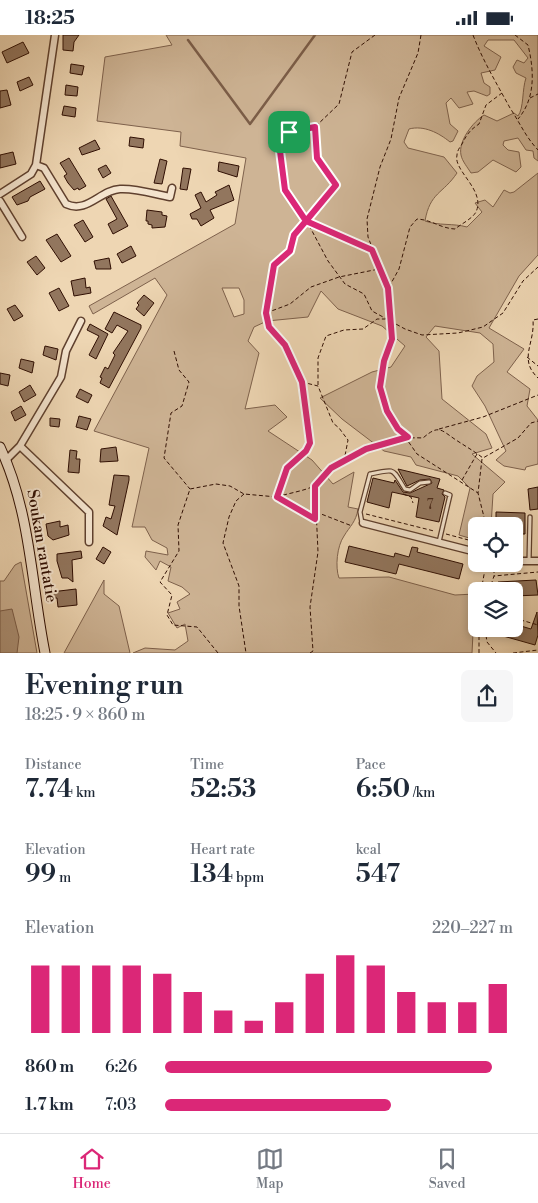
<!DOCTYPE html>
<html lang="en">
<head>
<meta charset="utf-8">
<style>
  :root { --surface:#fff; --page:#f6f6f7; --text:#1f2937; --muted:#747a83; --line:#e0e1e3; --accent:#db2777 }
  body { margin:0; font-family:"Libre Bodoni",serif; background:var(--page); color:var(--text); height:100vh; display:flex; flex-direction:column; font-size:19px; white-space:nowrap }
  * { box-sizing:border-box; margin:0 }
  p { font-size:16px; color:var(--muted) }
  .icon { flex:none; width:28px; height:28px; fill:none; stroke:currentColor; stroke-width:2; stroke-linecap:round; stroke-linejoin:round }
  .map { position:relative; height:618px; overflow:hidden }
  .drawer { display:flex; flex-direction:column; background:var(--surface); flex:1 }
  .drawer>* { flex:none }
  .buttons { position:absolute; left:468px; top:482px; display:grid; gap:10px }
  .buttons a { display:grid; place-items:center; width:55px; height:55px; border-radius:8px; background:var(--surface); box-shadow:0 2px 8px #0003; font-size:25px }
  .pin { position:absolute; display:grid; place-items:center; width:42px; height:42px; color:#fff; margin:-21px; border-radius:10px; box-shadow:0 2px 8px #0006 }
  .round { display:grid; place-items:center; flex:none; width:52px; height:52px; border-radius:8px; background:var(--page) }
  .summary { display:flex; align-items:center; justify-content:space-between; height:85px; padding:0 25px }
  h1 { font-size:28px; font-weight:600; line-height:38px }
  .figures { display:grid; grid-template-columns:repeat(3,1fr); gap:8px; height:85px; padding:5px 25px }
  .figures div { display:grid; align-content:center }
  .figures b { font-size:25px; font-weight:600 }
  .figures small { font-size:14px; font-weight:400 }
  .figures p { font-size:14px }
  .chart { height:140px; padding:10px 25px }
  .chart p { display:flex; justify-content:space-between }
  .chart svg { width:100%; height:90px; margin-top:5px; stroke:var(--accent); stroke-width:6 }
  ul { padding:0 25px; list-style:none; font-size:16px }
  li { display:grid; grid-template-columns:80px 60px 1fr; align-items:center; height:38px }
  li i { height:12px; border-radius:6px; background:var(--accent) }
  .status { display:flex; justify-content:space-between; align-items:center; height:35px; padding:0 25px; background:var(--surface); direction:ltr }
  .status svg { height:14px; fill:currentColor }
  .tabs { display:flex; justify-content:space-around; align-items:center; height:70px; border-top:1px solid var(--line); background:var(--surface); font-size:14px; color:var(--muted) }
  .tabs a { display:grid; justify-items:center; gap:2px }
  .tabs .current { color:var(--accent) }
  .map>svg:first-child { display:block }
</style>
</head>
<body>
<div class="status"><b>18:25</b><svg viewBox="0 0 49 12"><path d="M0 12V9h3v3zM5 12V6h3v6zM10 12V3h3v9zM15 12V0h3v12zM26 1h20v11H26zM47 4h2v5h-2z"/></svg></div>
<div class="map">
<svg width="538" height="618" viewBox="0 0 538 618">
  <rect width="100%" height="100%" fill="#eed6b3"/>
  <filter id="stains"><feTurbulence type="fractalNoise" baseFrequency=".004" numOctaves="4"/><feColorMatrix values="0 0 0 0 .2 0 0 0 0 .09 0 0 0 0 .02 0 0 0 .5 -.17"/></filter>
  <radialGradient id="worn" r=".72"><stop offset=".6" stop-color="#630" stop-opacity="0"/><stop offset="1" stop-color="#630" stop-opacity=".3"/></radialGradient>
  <path fill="#ceb495" stroke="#7e614c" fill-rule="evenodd" d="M166,0h372v126l-4,-3 -1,-7 -7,-1 -8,-12 -14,3 -1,4 5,5 11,2 2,15 -5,5 -23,-12 -15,12 -7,1c-3,-5 -9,-12 -10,-18 -3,-14 12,-33 23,-40l13,6 17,-8 4,3c6,-8 4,-27 8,-38l-10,-5 -3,-6 4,-7 7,3 4,-5 -14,-18h-26l-4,6 17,11 -6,13 -14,3 3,10 6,4v7l-3,2 -13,-5 -7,1 6,12 -14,4 -8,-10 -5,5 4,21 8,7 -5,10 -3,1c-11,-9 -26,-17 -41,-13l-5,13 4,6 36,9 13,16c-14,21 -27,19 -32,48 14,5 28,2 42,6l15,-15 -7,-9 10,-3 8,7 11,-17 6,3 4,-1 24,-19v82l-19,21 -30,52 35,21 -17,23 23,17 -3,17 11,14v44l-12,3 -1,3 -21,-4 -8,-6 10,-9 -21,-45 -13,-20 5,-10 17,-14 -1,-18 -13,-11 -45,-7 -9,11 13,14 3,48 44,35 6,14 -20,6 33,28 -12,12 -2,32h-15v14l-17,-5 11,-47 -12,-12 -42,-11 -5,-8 -27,-6 -42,-32 -22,-21 52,-26 19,-5 14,-21 -23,-20 -44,-17 -17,-18 -13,26 -41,4 -13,6 -6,14 11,12 -14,56 30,-4 12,12 -19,14 44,29 21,24 21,-12 -6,35 10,2c-2,13 -8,17 -14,27 -7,10 -9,31 -5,42l50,-1 66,18 20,-1 -3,59h-339l12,-5 30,2 13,-9 -3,-17 -8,4 -9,-15 12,-4 -3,-7 13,-8 -8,-7 -14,-6 3,-14 -11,-6 -4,9 -11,-13 1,-6 22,4 -1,-7 -15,-8 -7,-13h-13l17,-79 -55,-17 73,-136 -12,-17 -62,36 -4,-8 146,-82 11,-66 -66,-12 1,-14 -84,-11 8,-64 67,-12zM222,253h17l5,12v14l-10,3z
    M21,527l16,91h-37v-72h4l11,-16z
    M104,545v14l15,12 11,47h-66z"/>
  <path fill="#ad9277" stroke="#7b5d48" d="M12,574l7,28 -2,16h-17v-42z"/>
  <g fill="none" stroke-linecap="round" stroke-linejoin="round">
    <path stroke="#7b5d48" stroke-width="2.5" d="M188,5l62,84 65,-89"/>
  </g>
  <path fill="#92765e" stroke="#2f0e02" d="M63,0h16l-5,7 -1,9 -10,-1z
    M23,7l6,11 -22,10 -5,-11z
    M71,29l13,2 -2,9 -12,-2z
    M29,42l4,8 -13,6 -3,-9z
    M66,50l12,2 -1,9 -12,-1z
    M7,55l4,15 -11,3v-17z
    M64,71l12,2 -1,9 -13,-2z
    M130,102l14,2 -1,9 -14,-2z
    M95,105l5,9 -18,6 -3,-7z
    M13,117l3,12 -16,4v-13z
    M69,123l17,28 -7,4 -1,-2 -4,2 -6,-7 -4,-7 3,-2 -7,-11z
    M160,124l7,2 -5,23 -8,-1z
    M219,127l20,4 -2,11 -19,-6z
    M106,130l5,8 -8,5 -5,-9z
    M183,133l8,1 -4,21 -7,-1z
    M40,146l5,8 -15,8 -2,4 -11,4 -5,-8z
    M229,150l5,15 -24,10 4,8 -13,8 -4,-7h-5l-2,-5 11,-6 -6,-13 6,-3 5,10 11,-7 -2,-3z
    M111,161l17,30 -15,8 -5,-10 9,-5 -11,-20z
    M147,175l15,2v3l5,1 -2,11 -13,1v-3l-4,-1v-3h-2z
    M83,185l10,17 -8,5 -11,-17z
    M57,199l14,22 -10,6 -15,-22z
    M131,211l5,10 -14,7 -5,-9z
    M36,221l9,12 -8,7 -10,-13z
    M109,223l2,11h-15l-2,-8z
    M85,243l1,10 4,-1 1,6 -17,3 -3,-15z
    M59,253l10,18 -10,5 -10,-18z
    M144,260l10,8 -10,13 -8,-7 3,-4 -2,-2z
    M15,270l8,11 -9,5 -7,-12z
    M114,277l27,13v3l-32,60 -9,-5 2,-5 -2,-1 5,-10 3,2 7,-14 -2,-2 15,-22 -11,-6 -5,8 -7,-4z
    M90,289l18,10 -12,25 -7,-4 10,-19 -12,-6z
    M45,311l13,3 -2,11 -13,-5z
    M21,324l13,3 -2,11 -13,-5z
    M0,338l10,2 -2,11 -8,-2z
    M30,350l6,10 -12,7 -5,-10z
    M80,354l12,6 -4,8 -12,-6z
    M21,371l5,9 -11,6 -4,-9z
    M79,381l12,3 -4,11 -11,-3z
    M50,383l10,1 -1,8 -9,-1z
    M116,412l2,14 -18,1 1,-13z
    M70,415l7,1 -1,8h4l-1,14 -11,-1z
    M398,434l42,10 -3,9 7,2 -2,4 3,3 -6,25 -23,-5 3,-19 -27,-6 -3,16 -22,-6 6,-24 21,5 1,-3 8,12 7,1 22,-10 -2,-4 -10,1 -13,6z
    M114,440l15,1v4l-12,55 -14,-9 3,-9 5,2 4,-13 -6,-1z
    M538,452v22l-8,1 -2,-21z
    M496,477l29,1v21h-11v-8h-18z
    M60,486v6l8,-2 1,10 -16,5 -5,-4 -2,-12z
    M349,511l45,11 1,-4 14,4 3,-10 6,1 -1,4 46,12 -4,15 -60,-15 -3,10 -51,-12z
    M103,512l8,5 -7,12 -8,-5z
    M81,516l1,7 -10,2 1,22 -5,-4h-6l-5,-17v-7z
    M536,545l2,15 -24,1v-5h-16v-9z
    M76,554l1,16 -19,2 -1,-9h-6v-6z
    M537,577l1,23 -3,10 -53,-15 32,-1v-5l17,5z"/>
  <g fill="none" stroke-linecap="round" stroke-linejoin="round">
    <defs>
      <path id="lane" d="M362,488l-2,-11 10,-38c27,-6 22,-5 35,15l5,1 10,-7 9,-1
        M439,507l11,-47 -5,-2
        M529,526l1,-44"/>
      <path id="street" d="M36,130l8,3 22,36c21,10 34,-14 54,-15 16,-1 34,5 50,8l2,-9
        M0,159l31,-20 5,-9 19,-130
        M0,166l22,36
        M20,411l69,66v30
        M6,425l14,-14 41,-69 5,-26 15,-30
        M363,488l113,29
        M514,526h24"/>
      <path id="secondary" d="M0,412c31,66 31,136 45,206"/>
    </defs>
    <use href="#lane" stroke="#5f402e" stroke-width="5.5"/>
    <use href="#street" stroke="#5f402e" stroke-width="9"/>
    <use href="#secondary" stroke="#2f0e02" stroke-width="11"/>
    <path stroke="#2f0e02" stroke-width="1" stroke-dasharray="4 2.5" stroke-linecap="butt" d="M375,0l-23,17 -13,52 -24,23 2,31 19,27 -42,50 -4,16 -16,14 -8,48 24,-9 21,-17 28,-10 40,-8
      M421,0l-3,18 -19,45 -8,41 -11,28 -13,52 1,18 20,51 3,51 -8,21 -3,27 7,24 30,43 61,39
      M473,0c10,26 24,49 37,73 10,15 15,28 28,42
      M515,0l13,10c6,25 8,53 -10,74
      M530,63l8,-4
      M315,92l-26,5 -9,19 5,39 18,24 25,47 17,23 19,10 8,17 33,18 17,6 36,-2 25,-6 20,-14 20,-32 15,-14
      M306,186l65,29
      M389,252l10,-18 11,-42 7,-8c16,1 22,9 38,10 6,-5 17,-10 21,-17 10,-22 -23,-41 -19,-57 0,-4 3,-8 5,-11 5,-10 8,-14 17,-20l7,-19 16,-12
      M266,279l3,13 16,18 17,37 16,4 15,37 6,5 9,12 -4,21
      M538,284l-5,1c2,24 -15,39 5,58
      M174,316l5,19 10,12 -7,24 -11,7 -7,45 26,31
      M527,322l11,9
      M318,350v-27l8,-22 18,-6 19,-1 14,-10h11
      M439,394l44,-12 55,-22
      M482,424l-4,34 6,24 -1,9
      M462,445l15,-26
      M244,459l-8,7 -7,16 -6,26 16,43v20l7,47
      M403,459l8,3 2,6
      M277,461l10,-28 19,-17 4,-8 -8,-61
      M277,462c12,-4 27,-6 37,-11 8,-4 11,-15 19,-19 26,-17 58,-31 90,-29 16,-14 18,-8 33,2 9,6 18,11 27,18l35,-20 13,-15 7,-2
      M316,477l36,14
      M366,479l68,17
      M446,499l30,8
      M514,517l8,1
      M490,529l4,4v8
      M481,556l5,-27
      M489,556l5,-15 44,-4
      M514,583l24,7
      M485,594l2,13 9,11
      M218,618l-21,-26 -24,-2 -6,-10 5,-20 -12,-13 19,-31 -1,-26 12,-36 26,-5 14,2 14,8 33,3 38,22
      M310,618l3,-2 -3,-44 8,-55 -3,-66
      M479,618v-24
      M513,618l25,-3"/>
    <use href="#lane" stroke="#f4e4ce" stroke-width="3"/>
    <use href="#street" stroke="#f4e4ce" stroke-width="6"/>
    <use href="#secondary" stroke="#f4e4ce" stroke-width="9"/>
  </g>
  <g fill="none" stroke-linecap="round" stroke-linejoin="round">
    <defs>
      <path id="route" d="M289,97l-9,19 5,39 21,31 -12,14 -4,16 -16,14 -8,48 3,14 16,18 17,37 8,61 -4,8 -19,17 -10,29 38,22v-33l16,-18 35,-19 42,-12 -10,-8 -11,-18 -7,-24 4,-26 8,-22 -4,-51 -16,-38 -66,-29 30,-36 -19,-27 -2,-31 -26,5"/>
    </defs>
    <use href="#route" stroke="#fff" stroke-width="10"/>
    <use href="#route" stroke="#db2777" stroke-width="6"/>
  </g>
  <g text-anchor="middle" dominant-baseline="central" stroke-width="4" stroke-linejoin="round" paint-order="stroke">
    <g font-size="14" fill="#482819">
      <text x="430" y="470">7</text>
    </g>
    <g font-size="16" fill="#2f0e02" stroke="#f4e4ce">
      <text transform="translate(42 511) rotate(80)">Soukan rantatie</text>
    </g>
  </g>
  <rect width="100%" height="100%" filter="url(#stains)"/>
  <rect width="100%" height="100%" fill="url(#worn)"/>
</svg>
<div class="buttons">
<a><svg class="icon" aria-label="locate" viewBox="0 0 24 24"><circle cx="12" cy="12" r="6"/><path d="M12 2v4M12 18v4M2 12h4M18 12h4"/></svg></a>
<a><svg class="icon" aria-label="layers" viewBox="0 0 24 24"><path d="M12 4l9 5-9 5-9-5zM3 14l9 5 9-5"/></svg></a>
</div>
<div class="pin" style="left:289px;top:97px;background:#1e9e55"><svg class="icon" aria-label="arrive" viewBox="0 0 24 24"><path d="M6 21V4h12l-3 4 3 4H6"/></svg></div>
</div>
<section class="drawer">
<div class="summary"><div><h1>Evening run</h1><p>18:25 · 9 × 860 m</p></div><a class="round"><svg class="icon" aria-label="share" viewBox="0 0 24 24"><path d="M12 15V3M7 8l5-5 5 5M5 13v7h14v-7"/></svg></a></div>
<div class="figures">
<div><p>Distance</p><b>7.74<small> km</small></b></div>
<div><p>Time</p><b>52:53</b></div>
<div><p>Pace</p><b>6:50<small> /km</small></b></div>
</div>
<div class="figures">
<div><p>Elevation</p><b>99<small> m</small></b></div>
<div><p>Heart rate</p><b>134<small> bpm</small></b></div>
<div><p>kcal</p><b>547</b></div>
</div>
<div class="chart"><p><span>Elevation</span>220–227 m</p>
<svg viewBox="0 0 160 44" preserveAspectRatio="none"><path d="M5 44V11M15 44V11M25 44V11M35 44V11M45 44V15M55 44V24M65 44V33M75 44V38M85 44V29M95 44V15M105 44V6M115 44V11M125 44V24M135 44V29M145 44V29M155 44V20"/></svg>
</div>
<ul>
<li><b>860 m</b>6:26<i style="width:94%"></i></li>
<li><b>1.7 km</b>7:03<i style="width:65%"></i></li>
</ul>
</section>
<nav class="tabs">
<a class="current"><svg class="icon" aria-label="home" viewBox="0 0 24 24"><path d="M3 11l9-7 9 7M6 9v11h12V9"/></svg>Home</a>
<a><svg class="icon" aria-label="map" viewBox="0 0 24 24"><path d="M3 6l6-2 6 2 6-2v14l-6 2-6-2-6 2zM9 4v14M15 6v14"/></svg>Map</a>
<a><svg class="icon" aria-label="saved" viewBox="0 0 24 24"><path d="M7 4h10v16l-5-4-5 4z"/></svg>Saved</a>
</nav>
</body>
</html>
